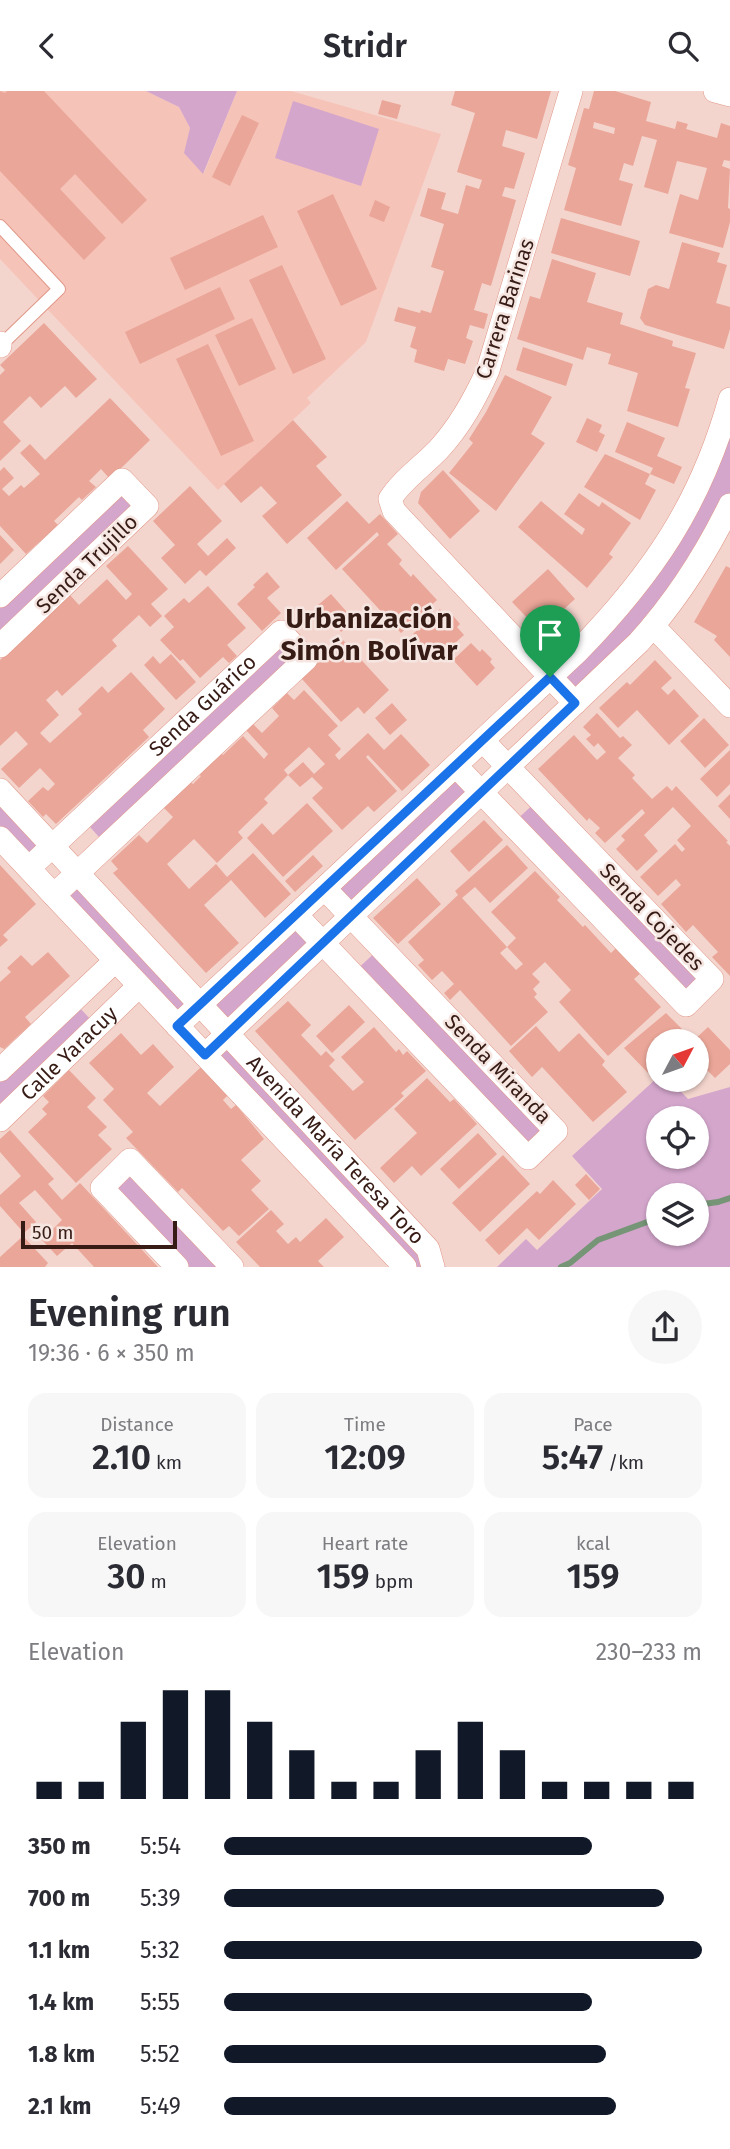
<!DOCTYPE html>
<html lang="en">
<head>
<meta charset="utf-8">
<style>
  :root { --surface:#fff; --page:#f7f7f7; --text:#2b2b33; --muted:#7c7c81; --accent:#111827 }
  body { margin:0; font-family:"Fira Sans",sans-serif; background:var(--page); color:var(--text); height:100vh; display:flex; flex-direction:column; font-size:26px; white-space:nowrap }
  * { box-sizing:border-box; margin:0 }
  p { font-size:23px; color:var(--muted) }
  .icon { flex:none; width:38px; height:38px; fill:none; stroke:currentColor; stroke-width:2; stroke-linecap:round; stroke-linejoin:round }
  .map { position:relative; height:1176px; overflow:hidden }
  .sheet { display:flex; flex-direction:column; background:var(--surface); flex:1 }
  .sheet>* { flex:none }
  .needle { width:46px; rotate:49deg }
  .buttons { position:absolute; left:646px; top:938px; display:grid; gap:14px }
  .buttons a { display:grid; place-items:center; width:63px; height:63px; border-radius:50%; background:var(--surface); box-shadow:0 2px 5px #0004; font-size:35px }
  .scale { position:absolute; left:21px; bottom:18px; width:156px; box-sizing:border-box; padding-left:7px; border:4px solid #371b15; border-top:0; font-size:19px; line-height:24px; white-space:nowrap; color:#371b15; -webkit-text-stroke:5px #f6e6e2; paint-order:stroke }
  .pin { position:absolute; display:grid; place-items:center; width:60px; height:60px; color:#fff; margin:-72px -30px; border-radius:50% 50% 50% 0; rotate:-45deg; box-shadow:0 0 7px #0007 }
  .pin .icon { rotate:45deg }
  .round { display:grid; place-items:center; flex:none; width:74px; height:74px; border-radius:37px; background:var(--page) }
  .summary { display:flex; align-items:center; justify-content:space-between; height:119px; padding:0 28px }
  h1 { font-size:38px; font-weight:600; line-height:52px }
  .metrics { display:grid; grid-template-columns:repeat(3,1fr); gap:10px; height:119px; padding:7px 28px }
  .metrics div { display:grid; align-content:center; border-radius:18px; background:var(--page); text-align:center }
  .metrics b { font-size:35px; font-weight:600 }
  .metrics small { font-size:19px; font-weight:400 }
  .metrics p { font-size:19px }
  .chart { height:196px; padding:14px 28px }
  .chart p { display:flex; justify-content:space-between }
  .chart svg { width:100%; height:126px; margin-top:7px; stroke:var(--accent); stroke-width:6 }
  ul { padding:0 28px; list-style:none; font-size:23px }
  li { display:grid; grid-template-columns:112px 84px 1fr; align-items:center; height:52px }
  li i { height:18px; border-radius:9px; background:var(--accent) }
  header { display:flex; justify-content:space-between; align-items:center; height:91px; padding:0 28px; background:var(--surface); font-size:32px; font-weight:600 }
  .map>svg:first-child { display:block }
</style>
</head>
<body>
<header><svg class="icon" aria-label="back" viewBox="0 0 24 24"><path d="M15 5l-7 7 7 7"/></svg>Stridr<svg class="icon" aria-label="search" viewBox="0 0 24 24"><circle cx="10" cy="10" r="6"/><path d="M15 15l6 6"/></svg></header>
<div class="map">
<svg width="730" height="1176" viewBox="0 0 730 1176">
  <rect width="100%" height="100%" fill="#f4d5ce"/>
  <path fill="#f6c3b8" d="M0,0h146l33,16 11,21 14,45 33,-82h54l150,43 -75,208 -59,56 4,5 -93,87 -218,-231z"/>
  <path fill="#d4a6cc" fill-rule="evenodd" d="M146,0h91l-34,83 -19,-21 6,-25 -11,-21z
    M293,10l86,28 -18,57 -86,-28z
    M730,308v106l-23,45 -132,153 -25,-26 80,-81z
    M122,389l25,26 -147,140v-50z
    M281,541l25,27 -199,187 -25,-28z
    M456,675l25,26 -130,124 -26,-27z
    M0,699l52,57 -23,21 -29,-30z
    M539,708l173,180 -26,26 -174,-181z
    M77,782l123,132 96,-90 27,28 -95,91 218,233h-44l-197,-212 22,-21 -27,-29 -23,21 -123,-131z
    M381,856l175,184 -28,27 -176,-184z
    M73,910l24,25 -97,94v-50z
    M658,986v3h12l18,19 42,-12v180h-233l29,-28 11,11 65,-61 -30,-33zM658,1027h38v39h-38zM658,1104h38v39h-38z
    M130,1069l102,107h-55l-75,-79z"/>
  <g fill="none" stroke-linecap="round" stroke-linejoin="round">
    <path stroke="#759576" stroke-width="6" d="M696,1114l22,-3 12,-4
      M561,1176l9,-4 28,-23 60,-22"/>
  </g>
  <path fill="#eaa698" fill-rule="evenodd" d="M0,0l5,2 2,-2h37l103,109 -25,24 -47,-50 -15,15 46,49 -22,22 -84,-89z
    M455,0h96l-14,48 -31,-9 -4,16 23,7 -11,36 -9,-2 -3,9 14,4 -25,86 -9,-3 -8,27 14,4 -4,15 -14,-4 -4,13 7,3 -8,23 -17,-5 -4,12 -30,-9 3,-12 -7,-3 6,-20 -22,-6 4,-14 22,6 1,-3 10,3 13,-42 -13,-4 13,-43 -24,-8 8,-28 18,5 -5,16 17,5 8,-29 13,4 3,-9 -25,-8 18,-59 -24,-8z
    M594,0h21l36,11 -5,19 29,8 2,-8 11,3 -2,5 31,9 4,-15 9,3v35l-6,-1 -2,6 8,3 -2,39 2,1v13l-7,26 -54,-15 11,-39 18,6 9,-32 -30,-7 -9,33 -24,-7 13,-47 -15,-4 -9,30 -9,-3 -5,17 14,4 -12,42 -57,-16 12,-42 -8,-3 16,-57 5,1zM594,31l21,6 -1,6 -21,-6z
    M382,9l19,5 -4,14 -19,-5z
    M242,24l17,8 -29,63 -18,-9z
    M333,103l44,95 -36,17 -44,-95z
    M375,109l15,7 -6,15 -15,-6z
    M263,124l15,32 -93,43 -15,-32z
    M561,127l79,23 -10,35 -79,-23z
    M682,151l38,11 -3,9 10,3 -11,38 14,4v22l-6,20 -79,-24 -5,-7 8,-29 8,-4 13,4z
    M552,168l44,14 -9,29 36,11 -3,11 53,17 -1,5 24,7 -11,35 5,1 -12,38 -51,-16 11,-38 -30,-9 3,-10 -24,-7 -4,13 -66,-21 13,-43 10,3z
    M282,174l44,94 -33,15 -44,-94z
    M220,196l15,32 -95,45 -15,-32z
    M252,227l24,51 -37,17 -24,-51z
    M44,232l53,56 -21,19 -11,-12 -24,22 -11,-12 -27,26 18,19 -21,20v-86l5,-5 -5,-5z
    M208,253l46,97 -33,15 -45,-97z
    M523,256l50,17 -7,22 -50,-16z
    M505,284l47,22 -21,37 14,9 -49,68 -47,-38 24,-30 -4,-4 17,-27z
    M110,307l40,42 -40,39 -9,-10 -12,12 7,6 -14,13 -3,-3 -25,24 4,4 -32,29 -26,-28v-55l4,-4 10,11 -12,11 7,7 12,-11 3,3 16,-14 -20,-21 10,-9 15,16z
    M587,327l15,7 -3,7 6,3 -8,17 -21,-10z
    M293,329l34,37 -11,9 26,29 -55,49 -25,-28 15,-13 -16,-17 -20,17 -17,-19z
    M627,331l38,16 -8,18 25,11 -8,17 -24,-10 3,-6 -38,-16z
    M605,363l45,20 -5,10 11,6 -16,30 -56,-33z
    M443,379l37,41 -30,28 -32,-36 3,-11z
    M190,395l32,35 -25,23 11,12 19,-18 9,10 -30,28 -6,-6 -15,14 -24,-26 14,-13 -22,-24z
    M579,402l20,14 3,-5 29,21 -22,31 4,3 -26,31 -69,-61 23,-26 41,34 3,-6 -21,-15z
    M347,410l22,23 11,-10 18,20 -11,10 15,16 -3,4 12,13 2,-3 24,26 -36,33 -59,-64 37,-34 -2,-3 -41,38 -29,-32z
    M0,444l14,15 -14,14z
    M128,455l40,43 -17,15 11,12 -12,11 -11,-12 -27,25 5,6 -55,50 -5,-6 -11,10 13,15 -19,18 10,10 32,-29 -4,-5 24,-23 6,7 23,-21 34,37 -22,21 6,7 -93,87 -10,-10 -3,3 -15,-16 15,-14 5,4 7,-7 -15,-16 -21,20 -18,-19 27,-25 -12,-13 -16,15v-86l70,-65 9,10 28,-26 19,21 6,-6 -26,-28z
    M726,475l4,2v89l-16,-17 3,-4 -23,-14z
    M548,478l27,30 -25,23 -7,-8 -10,10 -21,-22z
    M267,481l13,15 -13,11 14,15 -19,18 -25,-27 18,-17 -2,-2z
    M208,495l38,42 -19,17 10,11 -8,7 -6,-6 -23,21 -17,-19 -3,2 -20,-21 14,-13 -10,-11 20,-18 5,5z
    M331,503l23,26 -13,12 -23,-27z
    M440,518l6,7 4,-4 10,12 -3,3 7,8 -28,25 -23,-26z
    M343,549l46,50 -25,24 -6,-7 -17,15 -40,-44z
    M471,552l9,9 2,-3 10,10 -2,3 5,6 -18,18 -24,-26z
    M171,563l25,28 -20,18 -32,-35 9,-9 7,8z
    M655,569l17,18 -11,10 7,7 6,-6 25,27 -30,29 -32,-35 -19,18 -19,-20 28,-26 3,3z
    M304,599l34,36 -10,9 13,14 -6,6 4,5 29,-27 16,17 17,-16 29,31 -28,26 -34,-36 -2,2 31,34 -23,21 -6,-6 -26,24 -30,-32 11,-10 -11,-11 -12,10 -12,-12 15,-13 11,12 11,-10 -16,-17 -25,23 4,5 -24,24 4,4 -30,29 5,6 -26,25 -23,-24 -27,25 22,25 27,-25 11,13 26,-24 38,41 -26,24 -34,-38 -27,25 35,38 -33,30 -93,-100 5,-4 -7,-8 28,-26 8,8 26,-26 -10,-10 27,-25 3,2 8,-8 -4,-3 22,-21 4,3 20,-19 21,23 4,-5 -22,-24 7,-6 9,9 17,-17 -7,-8 15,-15 7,7z
    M392,612l15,17 -17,15 -15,-17z
    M597,622l23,25 3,-2 9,9 -14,13 17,17 -3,3 20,21 15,-13 5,5 4,-5 52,55 -2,1 4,4v130l-18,-19 6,-5 -25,-27 -7,7 -25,-28 20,-19 -5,-6 -18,17 -18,-19 35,-33 7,8 3,-3 -8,-9 14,-14 -18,-19 -29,28 14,16 -21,20 -21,-22 9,-9 -4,-4 24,-23 -3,-4 -37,34 -10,-10 5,-5 -11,-10 -2,3 -49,-52 36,-34 23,25 9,-8 -8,-9 -4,4 -8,-8 5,-4 -8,-8z
    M704,627l25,27 -24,23 -25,-27z
    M730,659v34l-13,13 -17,-18z
    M730,703v25l-12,-13z
    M307,712l26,28 -50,46 -36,-39 15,-15 11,12z
    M484,729l19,20 -34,32 -19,-21z
    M507,754l21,23 -38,35 -15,-16 -13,11 45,49 9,-9 -25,-26 44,-41 25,26 -3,3 26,27 2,-2 26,28 7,-7 24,26 -8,7 27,28 -53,49 -49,-54 12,-12 -26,-28 -13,12 8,8 -7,7 4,5 -3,3 14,15 -37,34 -51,-56 -10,10 -6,-7 10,-9 -12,-13 -10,9 -14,-15 6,-5 -16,-18 50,-47 -3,-4zM507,856l16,17 -7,6 -16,-17z
    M313,764l10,11 -28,26 -10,-11z
    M0,774l36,39 -33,31 5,5 -8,7z
    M417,787l24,26 -43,40 -25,-26z
    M48,861l22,24 -45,41 6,7 -27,25 -4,-2v-65l11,-10 -4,-4 14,-13 11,11z
    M288,910l23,24 -10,10 20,21 5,-5 9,9 -6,6 24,25 11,-9 -23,-25 33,-30 22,25 3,-3 4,6 4,-4 19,20 -25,22 3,3 -49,44 -100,-109z
    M349,914l16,17 -33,31 -16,-17z
    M666,922l18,18 -11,10h-15v22l-10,10 -24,-25z
    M536,935l23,26 20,-19 26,28 -3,4 25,27 -34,30 -51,-55 -10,10 -23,-26z
    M708,936l22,23v14l-15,14 -12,-12 -7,6v-31h-3z
    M121,942l20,22 12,-11 21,23 -27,26 13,13 41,-39 27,28 -5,5 8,9 5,-4 28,34 -23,21 20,21 -10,9 18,19 -30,27 -10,-10 -6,5 -41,-43 -4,4 -52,-54 7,-6 -30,-32 11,-11 -25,-26z
    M69,979l27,28 -9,9 20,20 -9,8 14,14 -36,34 -48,-51 19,-18 -5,-5 7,-7 -6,-6z
    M427,987l23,24 4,-3 23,25 -56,52 -9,-10 -18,17 -14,-15 37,-35 -23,-24z
    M10,1039l44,49 -6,5 14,16 18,-17 78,84h-64l-22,-24 -15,13 -15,-16 20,-20 -27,-30 -16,13 17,19 -12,11 -24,-27v-11l21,-19 -21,-24v-13z
    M478,1042l19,21 -38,35 -19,-20z
    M503,1064l27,29 -50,48 -28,-29z
    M586,1083l14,15 -11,11 -14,-15z
    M553,1089l23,24 -37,36 -12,-12 -28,27 -14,-15 52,-49 3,3z
    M271,1119l13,14 -8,7 12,13 8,-7 4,5 26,-24 18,19 -26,24 6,6h-64l-24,-25z
    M23,1145l25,27 -3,4h-45v-10z"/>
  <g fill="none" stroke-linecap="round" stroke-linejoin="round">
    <defs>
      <path id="service" d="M0,135l59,63 -58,56"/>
      <g id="minor">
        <path d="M571,0l-83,279c-13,29 -27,55 -49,79 -15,16 -37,31 -49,50l4,12 181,192"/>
        <path d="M715,0l15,4"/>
        <path d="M0,252v3"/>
        <path d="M0,505l122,-116 25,26 -147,140"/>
        <path d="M653,535l77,80"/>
        <path d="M456,675l230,239 26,-26 -229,-238"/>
        <path id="s1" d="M0,699l428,459 5,18"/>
        <path d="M0,747l405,429"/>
        <path id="s2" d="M29,777l252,-236 25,27 -252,236"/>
        <path d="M296,824l232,243 28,-27 -231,-242"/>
        <path d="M177,935l401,-375c75,-77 123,-148 152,-252"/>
        <path d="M205,964l434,-413c37,-41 67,-88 91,-137"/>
        <path d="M0,979l115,-109"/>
        <path id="s3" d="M0,1029l139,-134"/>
        <path d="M177,1176l-75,-79 28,-28 102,107"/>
      </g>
    </defs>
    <use href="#service" stroke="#e19888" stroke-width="14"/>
    <use href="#minor" stroke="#e19888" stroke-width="24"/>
    <use href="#service" stroke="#fff" stroke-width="12"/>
    <use href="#minor" stroke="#fff" stroke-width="23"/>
  </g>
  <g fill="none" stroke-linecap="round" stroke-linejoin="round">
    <defs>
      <path id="route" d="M550,586l25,26 -370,352 -28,-29z"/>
    </defs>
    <use href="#route" stroke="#fff" stroke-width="14"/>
    <use href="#route" stroke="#1a73e8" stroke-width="9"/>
  </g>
  <g text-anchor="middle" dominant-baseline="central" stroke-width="5" stroke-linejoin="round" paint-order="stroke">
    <g font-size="21" fill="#371b15" stroke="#f6e6e2">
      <text transform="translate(505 218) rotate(-72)">Carrera Barinas</text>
      <text transform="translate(87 473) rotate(-44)">Senda Trujillo</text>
      <text stroke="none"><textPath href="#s2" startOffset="238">Senda Guárico</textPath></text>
      <text transform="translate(652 826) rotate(46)">Senda Cojedes</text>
      <text stroke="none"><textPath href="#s3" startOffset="96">Calle Yaracuy</textPath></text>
      <text transform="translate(498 978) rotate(46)">Senda Miranda</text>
      <text stroke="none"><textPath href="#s1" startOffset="492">Avenida María Teresa Toro</textPath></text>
    </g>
    <g font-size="28" font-weight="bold" fill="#371b15" stroke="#f6e6e2">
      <text x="369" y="527">Urbanización<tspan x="369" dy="32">Simón Bolívar</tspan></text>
    </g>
  </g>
</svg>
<div class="buttons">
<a><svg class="needle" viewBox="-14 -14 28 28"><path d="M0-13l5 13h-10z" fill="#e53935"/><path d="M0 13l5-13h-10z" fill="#7c7c81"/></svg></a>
<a><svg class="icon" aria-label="locate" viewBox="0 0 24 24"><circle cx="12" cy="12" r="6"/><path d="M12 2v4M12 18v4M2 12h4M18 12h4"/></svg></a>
<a><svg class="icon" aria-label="layers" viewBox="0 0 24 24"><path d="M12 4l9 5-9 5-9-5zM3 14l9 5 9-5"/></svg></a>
</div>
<div class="scale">50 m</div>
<div class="pin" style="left:550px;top:586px;background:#1e9e55"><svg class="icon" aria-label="arrive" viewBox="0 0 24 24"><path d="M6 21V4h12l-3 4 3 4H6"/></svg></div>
</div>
<section class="sheet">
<div class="summary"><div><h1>Evening run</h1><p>19:36 · 6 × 350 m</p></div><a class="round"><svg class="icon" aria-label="share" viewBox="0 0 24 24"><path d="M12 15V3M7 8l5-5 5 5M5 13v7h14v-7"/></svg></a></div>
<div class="metrics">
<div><p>Distance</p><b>2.10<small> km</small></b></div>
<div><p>Time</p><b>12:09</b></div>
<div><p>Pace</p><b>5:47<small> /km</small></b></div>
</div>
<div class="metrics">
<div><p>Elevation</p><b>30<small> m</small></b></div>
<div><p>Heart rate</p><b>159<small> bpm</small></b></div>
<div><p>kcal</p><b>159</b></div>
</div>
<div class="chart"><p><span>Elevation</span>230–233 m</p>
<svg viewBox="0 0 160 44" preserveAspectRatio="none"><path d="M5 44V38M15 44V38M25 44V17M35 44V6M45 44V6M55 44V17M65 44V27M75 44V38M85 44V38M95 44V27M105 44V17M115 44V27M125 44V38M135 44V38M145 44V38M155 44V38"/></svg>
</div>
<ul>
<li><b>350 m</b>5:54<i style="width:77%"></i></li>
<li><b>700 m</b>5:39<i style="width:92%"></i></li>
<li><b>1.1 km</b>5:32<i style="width:100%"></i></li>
<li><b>1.4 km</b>5:55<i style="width:77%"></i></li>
<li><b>1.8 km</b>5:52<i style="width:80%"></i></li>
<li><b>2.1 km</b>5:49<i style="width:82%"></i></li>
</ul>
</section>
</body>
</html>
